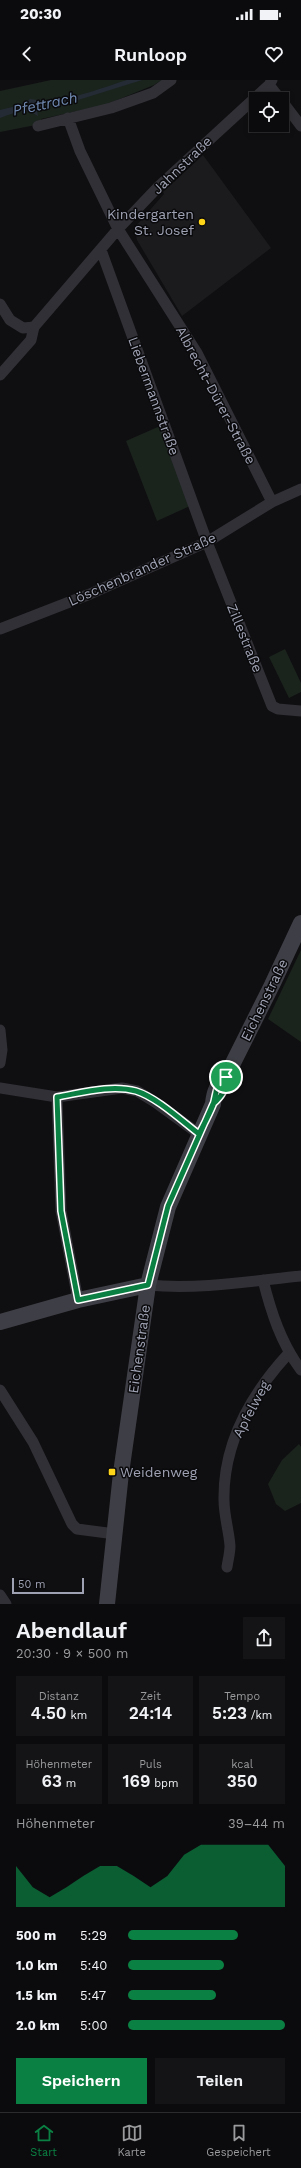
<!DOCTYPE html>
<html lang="de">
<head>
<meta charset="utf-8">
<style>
  :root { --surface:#0b0b0d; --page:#141416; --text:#f1f3f6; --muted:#9a9b9d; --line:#2b2b2e; --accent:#0b8043 }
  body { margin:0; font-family:"Work Sans",sans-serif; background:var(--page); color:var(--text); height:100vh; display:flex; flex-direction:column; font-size:15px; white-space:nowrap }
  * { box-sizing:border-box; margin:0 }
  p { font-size:13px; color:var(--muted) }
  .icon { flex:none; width:22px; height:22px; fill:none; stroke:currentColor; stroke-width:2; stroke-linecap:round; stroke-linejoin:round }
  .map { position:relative; height:1524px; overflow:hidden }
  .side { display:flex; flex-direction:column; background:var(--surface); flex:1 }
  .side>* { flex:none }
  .controls { position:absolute; left:249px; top:12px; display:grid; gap:8px }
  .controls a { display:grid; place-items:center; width:40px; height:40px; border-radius:0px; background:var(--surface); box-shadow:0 2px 6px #0003,0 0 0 1px var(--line); font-size:20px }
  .scale { position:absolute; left:12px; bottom:10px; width:72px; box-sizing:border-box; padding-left:4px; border:2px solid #9fa2b3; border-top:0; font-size:11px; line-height:14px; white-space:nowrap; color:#9fa2b3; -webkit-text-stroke:3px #0a0a0c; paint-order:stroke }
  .pin { position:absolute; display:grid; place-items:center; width:34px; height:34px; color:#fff; margin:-17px; border:2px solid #fff; border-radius:50%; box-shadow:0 1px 4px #0007 }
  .round { display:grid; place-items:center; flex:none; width:42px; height:42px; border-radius:0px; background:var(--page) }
  .headline { display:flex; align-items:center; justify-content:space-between; height:68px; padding:0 16px }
  h1 { font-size:22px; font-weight:600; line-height:30px }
  .stats { display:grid; grid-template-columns:repeat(3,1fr); gap:6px; height:68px; padding:4px 16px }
  .stats div { display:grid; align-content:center; border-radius:0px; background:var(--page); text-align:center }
  .stats b { font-size:17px; font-weight:600 }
  .stats small { font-size:11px; font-weight:400 }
  .stats p { font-size:11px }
  .chart { height:112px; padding:8px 16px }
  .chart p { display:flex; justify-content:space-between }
  .chart svg { width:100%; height:72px; margin-top:4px; fill:var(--accent); opacity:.7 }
  .cta { display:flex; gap:8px; margin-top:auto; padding:8px 16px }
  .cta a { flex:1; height:46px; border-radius:0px; background:var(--accent); color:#fff; font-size:16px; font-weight:600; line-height:46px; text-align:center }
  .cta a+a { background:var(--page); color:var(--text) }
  ul { padding:0 16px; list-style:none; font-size:13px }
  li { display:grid; grid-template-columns:64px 48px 1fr; align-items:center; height:30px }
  li i { height:10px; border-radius:5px; background:var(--accent) }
  .status { display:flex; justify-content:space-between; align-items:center; height:28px; padding:0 20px; background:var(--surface); direction:ltr }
  .status svg { height:11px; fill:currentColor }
  header { display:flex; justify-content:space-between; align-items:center; height:52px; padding:0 16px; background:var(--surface); font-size:18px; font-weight:600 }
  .menu { display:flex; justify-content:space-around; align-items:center; height:56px; border-top:1px solid var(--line); background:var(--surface); font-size:11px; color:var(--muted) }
  .menu a { display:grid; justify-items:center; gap:2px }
  .menu .on { color:var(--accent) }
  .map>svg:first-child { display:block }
</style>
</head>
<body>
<div class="status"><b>20:30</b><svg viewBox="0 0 49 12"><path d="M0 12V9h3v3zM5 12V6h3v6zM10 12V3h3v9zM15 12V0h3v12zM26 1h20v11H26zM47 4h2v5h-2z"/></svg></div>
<header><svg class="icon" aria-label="back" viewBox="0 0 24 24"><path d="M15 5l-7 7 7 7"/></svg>Runloop<svg class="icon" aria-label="heart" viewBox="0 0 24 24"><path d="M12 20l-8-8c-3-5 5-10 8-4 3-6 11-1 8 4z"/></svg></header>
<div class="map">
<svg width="301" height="1524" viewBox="0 0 301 1524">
  <rect width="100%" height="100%" fill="#0f0f11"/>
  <path fill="#1b1b1e" d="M203,75l68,93 -89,68 -45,-76 -2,-10v-3l29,-33 -1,-2z"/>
  <path fill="#1b231d" d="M51,0h111l-8,5 -49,20 -64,14v5l-41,8v-41z
    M160,346l30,80 -33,15 -31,-80z
    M285,569l16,34v9l-12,6 -20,-41z
    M301,870v92l-33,-23z
    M299,1364l2,3v56l-16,8 -9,-7 -8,-20 14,-24z"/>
  <path fill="#252b35" d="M127,0h15l-64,20 -32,5 -9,5 1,6c-14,-9 -23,-3 -38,2v-8l21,-5 9,-6c31,6 68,-10 97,-19z"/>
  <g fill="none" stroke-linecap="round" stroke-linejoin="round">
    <path stroke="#303036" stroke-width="11" d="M269,5l11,14
      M282,21l19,25
      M68,38l12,33 38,78 79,124 75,149
      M38,46l73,-18 42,-15 18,-13
      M101,170l106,292 65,164 6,3 23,2
      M0,224l10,16 13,8 11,-1
      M34,247l84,-98 40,-42 111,-102 3,-5
      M0,295l31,-35 3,-13
      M0,549l90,-35 117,-52 65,-40 29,-13
      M0,950l2,20 -2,13
      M0,1008l57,9 65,-9 15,3 18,11 44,32
      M57,1017l4,114 17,89
      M263,1200c8,32 18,63 38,90
      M148,1205c49,5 104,-4 153,-9
      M0,1310l33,52 39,82 5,5 38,5
      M227,1487c1,-7 3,-14 3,-21 -1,-15 -6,-30 -6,-46 -1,-57 27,-106 65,-147
      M0,1515l6,9"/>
    <path stroke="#3e3e46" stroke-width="16" d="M0,1242l78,-22 70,-15
      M107,1524l14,-131 27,-188 20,-78 45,-103c1,-12 4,-19 13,-27l46,-92 29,-62"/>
  </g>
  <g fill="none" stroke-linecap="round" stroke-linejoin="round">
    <defs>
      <path id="route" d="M226,997c-12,10 -9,15 -13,28 -4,10 -9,19 -14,29 -17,-13 -43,-37 -63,-43 -25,-7 -55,2 -79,6l4,114 17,89 70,-15 20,-79 45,-102c9,-8 13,-14 13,-27"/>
    </defs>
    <use href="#route" stroke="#fff" stroke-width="8"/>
    <use href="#route" stroke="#0b8043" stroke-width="5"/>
  </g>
  <g fill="#ffd519" stroke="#0a0a0c" stroke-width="1.5">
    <circle cx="202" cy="142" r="4"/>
    <rect x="108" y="1388" width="8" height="8" rx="2"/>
  </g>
  <g text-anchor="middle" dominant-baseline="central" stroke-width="3" stroke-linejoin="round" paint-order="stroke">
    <g font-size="14" fill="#9fa2b3" stroke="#0a0a0c">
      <text transform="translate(182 85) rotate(-44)">Jahnstraße</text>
      <text transform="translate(216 315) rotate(62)">Albrecht-Dürer-Straße</text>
      <text transform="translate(154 316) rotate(70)">Liebermannstraße</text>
      <text transform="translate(142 489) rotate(-24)">Löschenbrander Straße</text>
      <text transform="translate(245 558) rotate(68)">Zillestraße</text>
      <text transform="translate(264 920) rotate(-64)">Eichenstraße</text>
      <text transform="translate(139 1269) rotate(-82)">Eichenstraße</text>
      <text transform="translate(251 1329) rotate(-62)">Apfelweg</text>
    </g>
    <g font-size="14" fill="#9fa2b3" stroke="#0a0a0c" text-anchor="end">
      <text x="194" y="134">Kindergarten<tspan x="194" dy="16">St. Josef</tspan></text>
      <text x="120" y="1392" text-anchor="start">Weidenweg</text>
    </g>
    <g font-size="15" font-style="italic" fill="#718ab2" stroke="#0a0a0c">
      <text transform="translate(45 24) rotate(-12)">Pfettrach</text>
    </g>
  </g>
</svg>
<div class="controls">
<a><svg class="icon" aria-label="locate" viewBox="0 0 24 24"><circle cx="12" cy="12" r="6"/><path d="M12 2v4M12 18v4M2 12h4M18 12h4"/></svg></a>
</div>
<div class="scale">50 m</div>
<div class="pin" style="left:226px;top:997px;background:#1e9e55"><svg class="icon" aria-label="arrive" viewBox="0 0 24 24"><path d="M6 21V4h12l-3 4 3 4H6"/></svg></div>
</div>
<section class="side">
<div class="headline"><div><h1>Abendlauf</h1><p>20:30 · 9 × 500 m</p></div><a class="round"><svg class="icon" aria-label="share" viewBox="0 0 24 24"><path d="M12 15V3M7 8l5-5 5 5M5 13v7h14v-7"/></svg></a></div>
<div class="stats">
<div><p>Distanz</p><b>4.50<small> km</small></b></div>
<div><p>Zeit</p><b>24:14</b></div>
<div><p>Tempo</p><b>5:23<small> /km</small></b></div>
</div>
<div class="stats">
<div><p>Höhenmeter</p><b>63<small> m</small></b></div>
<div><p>Puls</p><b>169<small> bpm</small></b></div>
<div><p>kcal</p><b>350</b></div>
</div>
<div class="chart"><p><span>Höhenmeter</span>39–44 m</p>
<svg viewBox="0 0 160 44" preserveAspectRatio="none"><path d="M0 44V19L10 32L20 38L30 32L40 25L50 19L60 19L70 25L80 32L90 25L100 12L110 6L120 6L130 6L140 6L150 6L160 19V44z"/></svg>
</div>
<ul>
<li><b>500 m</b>5:29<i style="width:70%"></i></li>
<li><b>1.0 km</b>5:40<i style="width:61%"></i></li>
<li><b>1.5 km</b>5:47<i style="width:56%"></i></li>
<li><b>2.0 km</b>5:00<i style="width:100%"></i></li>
</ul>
<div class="cta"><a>Speichern</a><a>Teilen</a></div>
</section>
<nav class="menu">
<a class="on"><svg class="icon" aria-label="home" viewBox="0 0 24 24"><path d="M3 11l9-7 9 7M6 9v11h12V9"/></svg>Start</a>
<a><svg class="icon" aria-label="map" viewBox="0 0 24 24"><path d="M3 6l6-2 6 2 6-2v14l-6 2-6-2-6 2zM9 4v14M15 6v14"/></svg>Karte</a>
<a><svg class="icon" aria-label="saved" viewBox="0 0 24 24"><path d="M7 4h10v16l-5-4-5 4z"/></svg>Gespeichert</a>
</nav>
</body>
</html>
